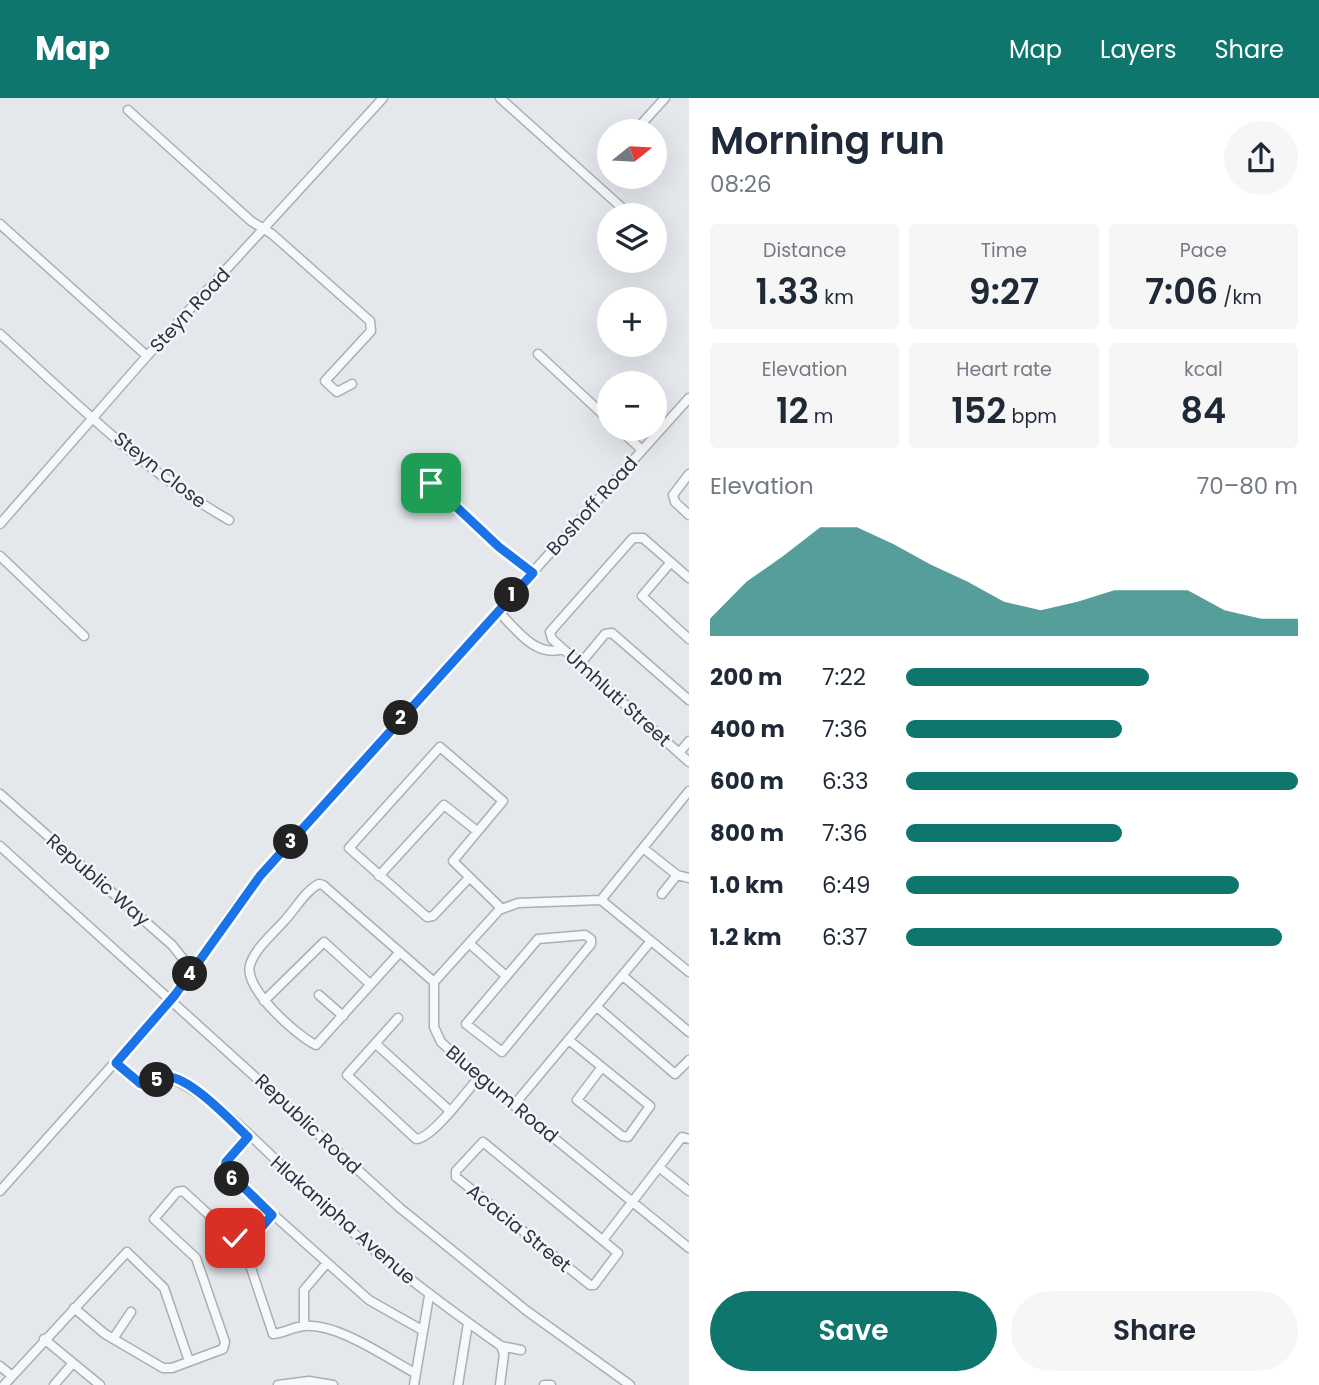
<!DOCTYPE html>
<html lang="en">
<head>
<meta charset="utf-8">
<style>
  :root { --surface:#fff; --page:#f6f6f7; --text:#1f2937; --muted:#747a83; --accent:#0f766e }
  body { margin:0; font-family:Poppins,sans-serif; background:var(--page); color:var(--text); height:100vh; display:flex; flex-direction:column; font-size:26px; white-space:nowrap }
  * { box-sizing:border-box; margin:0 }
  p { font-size:23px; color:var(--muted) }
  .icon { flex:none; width:38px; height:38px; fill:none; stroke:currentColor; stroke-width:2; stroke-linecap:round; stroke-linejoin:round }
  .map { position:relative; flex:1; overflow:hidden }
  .details { display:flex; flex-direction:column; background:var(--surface); width:630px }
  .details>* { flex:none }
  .needle { width:46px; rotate:72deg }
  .buttons { position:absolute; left:597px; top:21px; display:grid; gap:14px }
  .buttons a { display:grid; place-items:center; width:70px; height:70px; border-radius:50%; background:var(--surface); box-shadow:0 7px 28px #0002; font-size:35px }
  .pin { position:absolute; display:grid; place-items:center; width:60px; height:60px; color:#fff; margin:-30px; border-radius:14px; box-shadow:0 4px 10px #0006 }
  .km { position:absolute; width:35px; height:35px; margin:-18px; border-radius:50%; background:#222; color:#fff; font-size:19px; line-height:35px; text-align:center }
  .round { display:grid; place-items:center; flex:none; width:74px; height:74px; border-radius:37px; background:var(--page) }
  .summary { display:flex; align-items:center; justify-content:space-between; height:119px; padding:0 21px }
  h1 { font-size:38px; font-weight:600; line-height:52px }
  .figures { display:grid; grid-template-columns:repeat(3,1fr); gap:10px; height:119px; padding:7px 21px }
  .figures div { display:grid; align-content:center; border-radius:7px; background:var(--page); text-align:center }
  .figures b { font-size:35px; font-weight:600 }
  .figures small { font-size:19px; font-weight:400 }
  .figures p { font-size:19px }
  .chart { height:196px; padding:14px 21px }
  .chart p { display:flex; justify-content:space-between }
  .chart svg { width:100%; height:126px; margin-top:7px; fill:var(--accent); opacity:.7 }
  .cta { display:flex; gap:14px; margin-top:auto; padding:14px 21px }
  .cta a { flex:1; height:80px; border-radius:42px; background:var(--accent); color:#fff; font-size:28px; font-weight:600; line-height:80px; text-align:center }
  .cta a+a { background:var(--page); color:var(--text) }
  ul { padding:0 21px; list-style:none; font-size:23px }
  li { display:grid; grid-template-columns:112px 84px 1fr; align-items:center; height:52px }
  li i { height:18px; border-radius:9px; background:var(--accent) }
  header { display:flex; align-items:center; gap:42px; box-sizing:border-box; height:98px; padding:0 35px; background:var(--accent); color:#fff }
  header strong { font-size:33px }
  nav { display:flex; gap:38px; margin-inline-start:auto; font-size:24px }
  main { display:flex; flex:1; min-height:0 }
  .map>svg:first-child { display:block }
</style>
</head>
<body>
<header>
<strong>Map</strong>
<nav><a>Map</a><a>Layers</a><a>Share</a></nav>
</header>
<main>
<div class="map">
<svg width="689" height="1287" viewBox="0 0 689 1287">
  <rect width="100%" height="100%" fill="#e4e7ec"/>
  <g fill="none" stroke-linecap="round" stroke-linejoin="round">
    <defs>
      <path id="minor" d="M500,0l130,117
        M128,12l123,111 21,13 98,87 1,10 -46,50 12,11 15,-8
        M636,32l29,-32
        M0,126l147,132
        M0,236c72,65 144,138 229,186
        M538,256l71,66
        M619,331l23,21
        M689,376l-16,21 2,7 14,13
        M431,385l68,64 34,26
        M0,426l147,-168 236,-258
        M0,458l84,80
        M671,464l-29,34 47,43
        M689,480l-46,-40h-10l-83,94 2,7 137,123
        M498,513c18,18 37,47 65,38
        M580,566l25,-30 7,-1 77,67
        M679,655l10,-12
        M0,696l172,151 20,25
        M0,748l400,362 127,103 103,74
        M643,750l34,27 12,3
        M379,778l65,-71 33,26
        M468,781l-35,37 -6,1 -78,-69 91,-101 63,54 -50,60 48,47
        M662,796l15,-19
        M601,802l88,-109
        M585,837l6,4v5l-89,108 -36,-28 72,-85z
        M470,846l36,32
        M400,854l-84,93c-19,-9 -73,-57 -66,-80 5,-17 25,-33 36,-46 10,-11 20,-29 33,-35l4,1 111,97
        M689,874l-88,-72 -83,3 -19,7 -65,72v45l7,15 38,35 210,171
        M623,878l66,56
        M319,897l24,21
        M264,903l60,-59 46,42
        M597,909l78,67 14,-14
        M398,920l-51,57 69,64c16,0 51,-48 63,-62
        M570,943l80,65 -22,31 -6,-1 -45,-36 25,-33
        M376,946l74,67
        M116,965l23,20 33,-5c62,32 110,91 161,137 53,48 110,90 168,131l3,8 -4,31
        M514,1007l137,-164
        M248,1039l-23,27 5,12 139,124 53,30
        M483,1044l135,111 -24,32h-4l-134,-108v-6z
        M660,1070l29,23
        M0,1093l175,-196 60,-87 34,-42 420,-468
        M603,1142l79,-103 7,2
        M244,1149l28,-32
        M74,1210l31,26 58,34h9l51,-19 2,-7 -29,-84 -42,-39 23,-27 6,-1 61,56 29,87c11,-1 20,-7 31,-8 32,-4 83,32 111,47
        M304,1228v-36l22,-26
        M44,1241l56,46
        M113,1241l18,-27
        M501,1248l20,4
        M0,1268l12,10
        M4,1287l123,-133 37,36 25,73
        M54,1287l19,-22
        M278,1287l31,-4 24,4
        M414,1287l15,-89
        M458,1287l10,-62
        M544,1287h7"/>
    </defs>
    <use href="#minor" stroke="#a9aeb7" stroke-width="11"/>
    <use href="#minor" stroke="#f7f8fa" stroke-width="8"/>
  </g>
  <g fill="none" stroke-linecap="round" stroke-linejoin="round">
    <defs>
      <path id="route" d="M235,1140l9,9 28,-32 -47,-46 1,-7 22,-25c-16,-15 -58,-60 -80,-60 -10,0 -17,7 -27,7l-25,-21 59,-68 85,-119 273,-303 -34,-26 -68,-64"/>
    </defs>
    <use href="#route" stroke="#fff" stroke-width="14"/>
    <use href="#route" stroke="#1a73e8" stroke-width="9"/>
  </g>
  <g text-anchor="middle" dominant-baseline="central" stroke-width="5" stroke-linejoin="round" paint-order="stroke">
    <g font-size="19" fill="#2b3445" stroke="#f4f6f9">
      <text transform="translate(190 212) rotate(-47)">Steyn Road</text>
      <text transform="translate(160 372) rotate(38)">Steyn Close</text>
      <text transform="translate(592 408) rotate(-48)">Boshoff Road</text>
      <text transform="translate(618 600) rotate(42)">Umhluti Street</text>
      <text transform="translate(98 782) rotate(41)">Republic Way</text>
      <text transform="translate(502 996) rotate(40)">Bluegum Road</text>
      <text transform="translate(308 1026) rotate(43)">Republic Road</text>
      <text transform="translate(343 1122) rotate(41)">Hlakanipha Avenue</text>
      <text transform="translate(519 1130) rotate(39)">Acacia Street</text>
    </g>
  </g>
</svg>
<div class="buttons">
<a><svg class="needle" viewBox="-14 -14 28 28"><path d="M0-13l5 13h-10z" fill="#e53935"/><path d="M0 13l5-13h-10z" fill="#747a83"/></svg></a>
<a><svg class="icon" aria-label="layers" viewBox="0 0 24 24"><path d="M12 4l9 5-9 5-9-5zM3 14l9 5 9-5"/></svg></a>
<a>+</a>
<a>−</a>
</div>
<div class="pin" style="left:431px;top:385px;background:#1e9e55"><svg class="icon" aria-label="arrive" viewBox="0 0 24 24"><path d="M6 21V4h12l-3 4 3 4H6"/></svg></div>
<div class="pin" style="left:235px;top:1140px;background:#d93025"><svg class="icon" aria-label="check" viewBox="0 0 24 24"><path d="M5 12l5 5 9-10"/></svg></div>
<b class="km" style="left:512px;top:497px">1</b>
<b class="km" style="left:401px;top:620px">2</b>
<b class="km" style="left:291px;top:744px">3</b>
<b class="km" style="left:190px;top:876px">4</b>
<b class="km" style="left:157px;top:982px">5</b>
<b class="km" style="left:232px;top:1081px">6</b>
</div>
<section class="details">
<div class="summary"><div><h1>Morning run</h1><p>08:26</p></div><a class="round"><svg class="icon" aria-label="share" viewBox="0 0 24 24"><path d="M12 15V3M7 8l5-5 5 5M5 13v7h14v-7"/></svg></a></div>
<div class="figures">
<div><p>Distance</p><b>1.33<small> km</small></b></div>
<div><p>Time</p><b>9:27</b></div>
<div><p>Pace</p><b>7:06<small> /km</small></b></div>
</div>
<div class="figures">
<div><p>Elevation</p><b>12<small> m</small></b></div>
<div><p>Heart rate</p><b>152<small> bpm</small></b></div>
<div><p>kcal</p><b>84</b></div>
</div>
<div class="chart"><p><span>Elevation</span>70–80 m</p>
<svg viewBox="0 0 160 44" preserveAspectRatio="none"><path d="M0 44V38L10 25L20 16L30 6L40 6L50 12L60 19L70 25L80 32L90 35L100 32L110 28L120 28L130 28L140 35L150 38L160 38V44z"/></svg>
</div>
<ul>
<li><b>200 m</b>7:22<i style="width:62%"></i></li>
<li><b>400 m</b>7:36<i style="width:55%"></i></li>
<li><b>600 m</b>6:33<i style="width:100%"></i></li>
<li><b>800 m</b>7:36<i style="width:55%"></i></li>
<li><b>1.0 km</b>6:49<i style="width:85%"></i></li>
<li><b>1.2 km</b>6:37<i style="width:96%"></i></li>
</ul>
<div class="cta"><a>Save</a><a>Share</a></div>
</section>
</main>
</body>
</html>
